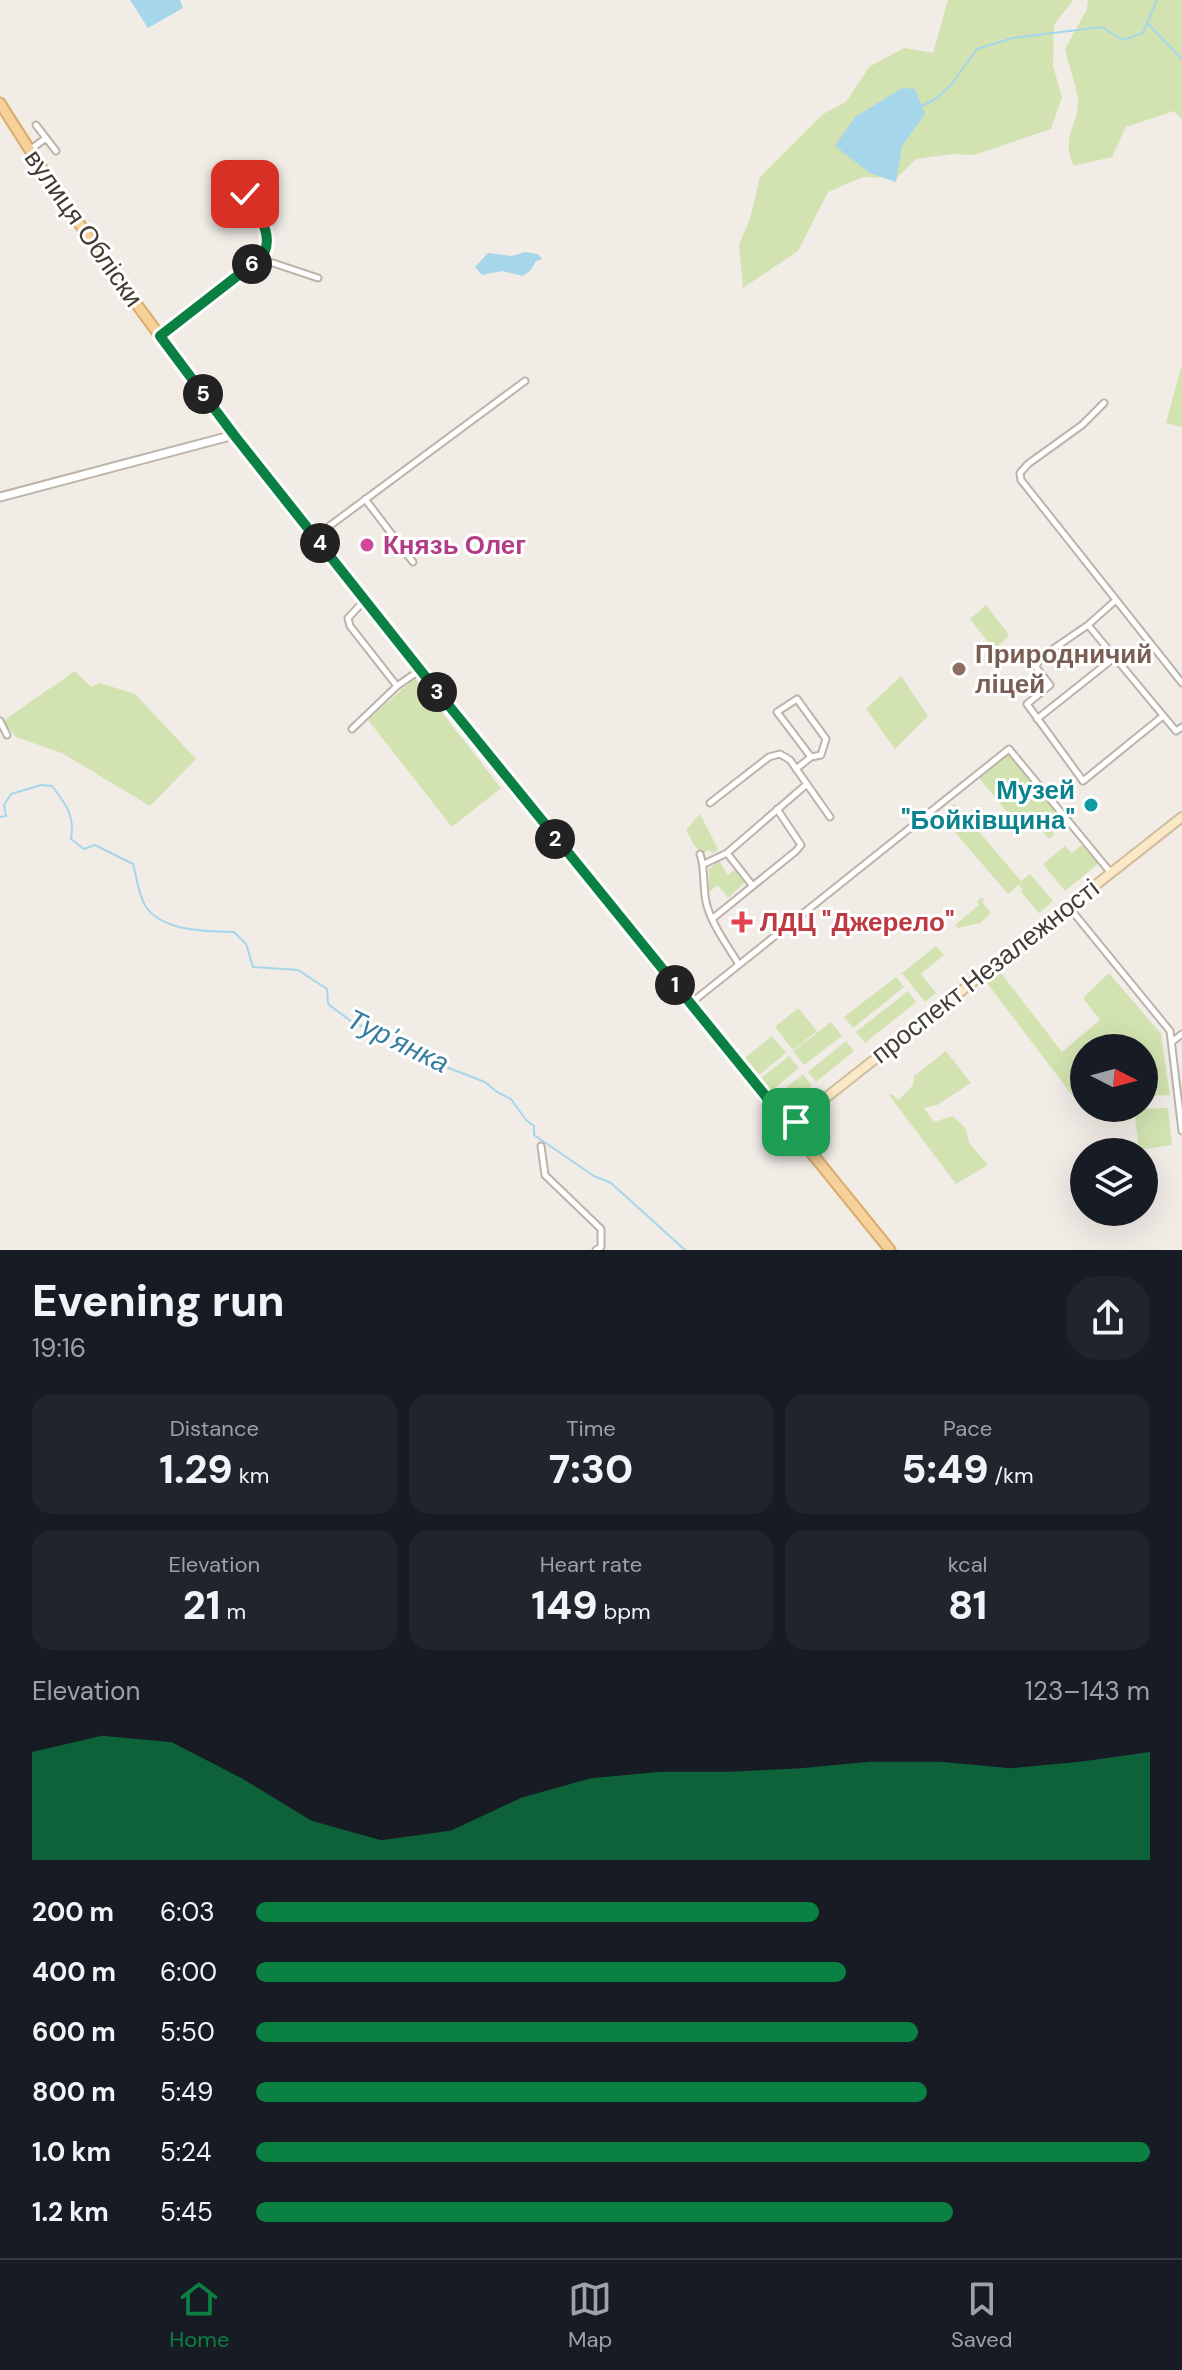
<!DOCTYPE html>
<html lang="en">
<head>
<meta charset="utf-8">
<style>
  :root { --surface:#171b24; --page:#20242c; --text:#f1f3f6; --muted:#9ea1a6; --line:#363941; --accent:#0b8043 }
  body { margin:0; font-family:"DM Sans",sans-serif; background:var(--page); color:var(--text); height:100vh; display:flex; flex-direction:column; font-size:30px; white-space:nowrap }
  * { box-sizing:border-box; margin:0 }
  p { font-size:26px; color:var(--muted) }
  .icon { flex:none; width:44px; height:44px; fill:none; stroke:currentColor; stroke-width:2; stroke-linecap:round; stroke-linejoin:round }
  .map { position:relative; height:1250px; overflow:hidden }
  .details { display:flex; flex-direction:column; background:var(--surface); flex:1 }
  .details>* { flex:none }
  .needle { width:52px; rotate:96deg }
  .tools { position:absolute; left:1070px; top:1034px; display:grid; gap:16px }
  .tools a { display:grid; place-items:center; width:88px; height:88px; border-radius:50%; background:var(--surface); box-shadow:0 8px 32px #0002; font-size:40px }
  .pin { position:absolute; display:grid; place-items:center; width:68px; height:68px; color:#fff; margin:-34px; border-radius:16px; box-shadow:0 4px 12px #0006 }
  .km { position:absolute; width:40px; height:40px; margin:-20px; border-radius:50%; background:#222; color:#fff; font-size:22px; line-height:40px; text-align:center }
  .round { display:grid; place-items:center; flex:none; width:84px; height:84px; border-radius:32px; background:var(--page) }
  .summary { display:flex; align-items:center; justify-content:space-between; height:136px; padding:0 32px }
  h1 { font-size:44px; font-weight:800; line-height:60px }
  .metrics { display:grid; grid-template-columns:repeat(3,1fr); gap:12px; height:136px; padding:8px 32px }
  .metrics div { display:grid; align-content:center; border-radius:20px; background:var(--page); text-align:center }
  .metrics b { font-size:40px; font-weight:800 }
  .metrics small { font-size:22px; font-weight:400 }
  .metrics p { font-size:22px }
  .chart { height:224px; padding:16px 32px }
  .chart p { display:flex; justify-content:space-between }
  .chart svg { width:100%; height:144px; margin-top:8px; fill:var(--accent); opacity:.7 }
  ul { padding:0 32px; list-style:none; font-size:26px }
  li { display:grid; grid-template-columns:128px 96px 1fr; align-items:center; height:60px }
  li i { height:20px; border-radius:10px; background:var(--accent) }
  .dock { display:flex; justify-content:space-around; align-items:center; height:112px; border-top:2px solid var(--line); background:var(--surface); font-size:22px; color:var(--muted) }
  .dock a { display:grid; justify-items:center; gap:4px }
  .dock .active { color:var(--accent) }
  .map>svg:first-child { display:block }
</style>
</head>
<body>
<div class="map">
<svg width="1182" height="1250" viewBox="0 0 1182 1250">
  <rect width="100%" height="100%" fill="#f1ece6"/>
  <path fill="#d2e3b1" d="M948,0h125l-19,25 -1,41 9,31 -11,32 -77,26 -21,-1 -37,5 -19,19 -34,-1 -35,15 -30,59 -55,37 -4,-44 11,-25 10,-42 63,-63 23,-12 23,-35 35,-19 29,5z
    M1088,0h94v120l-8,-9 -48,16 -14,30 -38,9c-16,-33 9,-41 3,-73 -3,-15 -9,-29 -12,-44l22,-40z
    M1182,364v63l-16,-4z
    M986,605l23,30 -15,15 -24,-31z
    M75,671l16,16 9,-4 35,11 61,65 -46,47 -88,-53 -46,-16 -13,-16z
    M901,676l27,40 -33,33 -29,-40z
    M415,678l86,110 -49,39 -84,-107z
    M1008,753l52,64 -11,9 6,8 -6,5 -13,-16 -12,9 -45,-54z
    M955,804l66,77 9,-7 23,27 -14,12 -18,-21 2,-2 -4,-5 -11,9 -67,-78z
    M700,814l18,35 -5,4 -4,-3 -6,4 -9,-9 -8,-15z
    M1083,844l16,19 -34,28 -22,-27 22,-18 7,7z
    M719,861l9,14 8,-6 9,13 -17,16 -10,-13 -9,7v-23z
    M982,897l2,3 -1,3 8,10 -11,10 -22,5 -3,-3 24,-20 -2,-4z
    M936,946l8,9 -23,19 15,19 -11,9 -23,-29z
    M1001,973l61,79 38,-32 -17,-22 26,-25 52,61 9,61 -26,1v-48h-60v51h-9l-88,-116z
    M896,977l8,10 -51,41 -9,-11z
    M908,991l8,11 -51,41 -9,-11z
    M798,1008l19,23 -24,19 -18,-23z
    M831,1022l11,14 -38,29 -11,-14z
    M772,1036l14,17 -27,22 -14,-17z
    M846,1041l8,10 -38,31 -8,-10z
    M946,1051l25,32 -34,22 -13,3 10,14 19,-6 13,13 3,14 19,22 -32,19 -67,-89 2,-1 8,6 14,-15 1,-9z
    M789,1056l10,12 -28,23 -10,-13z
    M803,1074l9,12 -26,21 -9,-12z
    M1168,1108l4,37 -33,5 -5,-41z"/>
  <path fill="#a6d6ea" d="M130,0h50l3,8 -35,20z
    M902,88l13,1 10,25 -23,32 -6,36 -26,-9 -35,-27 20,-29z
    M525,252l13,2 4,5 -6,2 -5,9 -8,6 -21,-5 -20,4 -7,-8 13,-14 24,3z"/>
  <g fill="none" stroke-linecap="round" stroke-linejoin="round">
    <path stroke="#a6d6ea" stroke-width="2" d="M1147,23l35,36
      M922,106l15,-8 13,-12 27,-37 36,-11 88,-11 22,13 20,-7 14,-33
      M0,817l6,-1 -2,-11 7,-11 30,-9 11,1c14,18 23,30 19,53l13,10 11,-4 38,19c4,13 5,31 13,43 18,25 60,24 88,25l12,12 7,23 45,3 29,19 1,15 24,18 23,10 16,2 25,15 12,11 57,22 12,10 14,7 15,21 8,6v9l60,41 17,7 74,67"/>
    <defs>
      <path id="minor" d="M46,138l10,13
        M31,149l15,-11 -10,-13
        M257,261l16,2 45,15
        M161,336l102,-80c14,-28 -18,-62 -34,-85
        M1104,403l-22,22 -54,39 -8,9 1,7 161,203
        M365,499l48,63
        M316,536l209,-155
        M365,600l-17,18 2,8 47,60
        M1116,600l-28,25 88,106 6,-4
        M1088,625l-48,33 -4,9 14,18 -23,19 56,77 80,-65
        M1037,719l78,-62
        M0,721l7,14
        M352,729l45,-43 23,-16
        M796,769l15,-12 -34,-45 20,-13 29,40 -5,16 -10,2
        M710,803l59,-46 11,-3 10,6 40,57
        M700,854c6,17 2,34 7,52 6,20 20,39 31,57
        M704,864l23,-11
        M752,885l-25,-32 80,-69
        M1068,906l102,125 12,100
        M712,919l84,-68 5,-6 -24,-36
        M691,1003l318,-254 102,124
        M1173,1041l9,-7
        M541,1146l4,29 56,54v18l-5,3"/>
      <path id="tertiary" d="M0,497l234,-62"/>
      <path id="secondary" d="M790,1126l392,-309"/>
      <path id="primary" d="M0,103c108,174 236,334 363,494 174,219 351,435 527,653"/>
    </defs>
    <use href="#minor" stroke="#bcb3a9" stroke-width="9"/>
    <use href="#tertiary" stroke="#bcb3a9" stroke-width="11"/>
    <use href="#secondary" stroke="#d1bc9b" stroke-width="12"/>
    <use href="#primary" stroke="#daac6b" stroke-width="13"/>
    <use href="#minor" stroke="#fff" stroke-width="5"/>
    <use href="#tertiary" stroke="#fff" stroke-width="7"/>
    <use href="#secondary" stroke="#fae8c7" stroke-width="8"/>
    <use href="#primary" stroke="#f6d19a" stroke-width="9"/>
  </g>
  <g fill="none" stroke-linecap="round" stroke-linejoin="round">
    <defs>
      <path id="route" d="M245,194c12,20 30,39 18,62l-103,80 74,99 199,251 357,440 6,-4"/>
    </defs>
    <use href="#route" stroke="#fff" stroke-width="16"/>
    <use href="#route" stroke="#0b8043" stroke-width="10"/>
  </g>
  <circle fill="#d1479c" stroke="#fff" stroke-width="3" cx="367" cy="545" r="8"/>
  <circle fill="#8d6e63" stroke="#fff" stroke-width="3" cx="959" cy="669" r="8"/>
  <circle fill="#0f9aa8" stroke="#fff" stroke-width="3" cx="1091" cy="805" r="8"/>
  <path fill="#e0444e" stroke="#fff" stroke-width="3" d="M738 910h8v8h8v8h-8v8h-8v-8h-8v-8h8z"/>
  <g text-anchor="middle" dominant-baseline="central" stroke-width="6" stroke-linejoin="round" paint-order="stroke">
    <g font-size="26" fill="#433c36" stroke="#fff">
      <text transform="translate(84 228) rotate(55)">вулиця Обліски</text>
      <text transform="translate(985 971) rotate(-38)">проспект Незалежності</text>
    </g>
    <g font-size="26" font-weight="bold" fill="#b23c85" stroke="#fff" text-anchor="start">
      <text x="383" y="545">Князь Олег</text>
    </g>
    <g font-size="26" font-weight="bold" fill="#785e54" stroke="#fff" text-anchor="start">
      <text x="975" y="654">Природничий<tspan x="975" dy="30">ліцей</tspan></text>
    </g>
    <g font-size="26" font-weight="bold" fill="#0d838f" stroke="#fff" text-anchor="end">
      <text x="1075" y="790">Музей<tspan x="1075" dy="30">"Бойківщина"</tspan></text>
    </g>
    <g font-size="26" font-weight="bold" fill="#be3a42" stroke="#fff" text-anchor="start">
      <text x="760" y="922">ЛДЦ "Джерело"</text>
    </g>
    <g font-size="28" font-style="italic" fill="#367e9f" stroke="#fff">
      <text transform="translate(398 1041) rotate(26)">Тур'янка</text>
    </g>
  </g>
</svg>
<div class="tools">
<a><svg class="needle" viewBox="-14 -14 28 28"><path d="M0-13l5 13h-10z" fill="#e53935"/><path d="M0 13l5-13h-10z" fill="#9ea1a6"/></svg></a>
<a><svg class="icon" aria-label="layers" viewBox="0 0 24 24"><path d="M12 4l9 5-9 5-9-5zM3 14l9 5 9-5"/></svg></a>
</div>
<div class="pin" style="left:796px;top:1122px;background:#1e9e55"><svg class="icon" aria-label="arrive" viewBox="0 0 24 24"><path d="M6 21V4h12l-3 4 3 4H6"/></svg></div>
<div class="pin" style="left:245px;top:194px;background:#d93025"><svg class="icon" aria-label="check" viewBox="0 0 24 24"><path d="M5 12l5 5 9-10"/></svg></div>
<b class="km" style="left:675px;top:985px">1</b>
<b class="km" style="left:555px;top:839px">2</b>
<b class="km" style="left:437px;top:692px">3</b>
<b class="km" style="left:320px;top:543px">4</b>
<b class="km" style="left:203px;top:394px">5</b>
<b class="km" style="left:252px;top:264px">6</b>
</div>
<section class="details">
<div class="summary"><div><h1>Evening run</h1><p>19:16</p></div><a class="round"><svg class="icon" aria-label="share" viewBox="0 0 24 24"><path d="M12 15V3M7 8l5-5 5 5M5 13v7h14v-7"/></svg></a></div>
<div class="metrics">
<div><p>Distance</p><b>1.29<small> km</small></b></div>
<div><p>Time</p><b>7:30</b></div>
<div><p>Pace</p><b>5:49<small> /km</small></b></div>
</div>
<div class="metrics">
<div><p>Elevation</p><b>21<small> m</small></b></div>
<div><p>Heart rate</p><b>149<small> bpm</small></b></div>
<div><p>kcal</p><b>81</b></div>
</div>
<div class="chart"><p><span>Elevation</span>123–143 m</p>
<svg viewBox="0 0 160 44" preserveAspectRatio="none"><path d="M0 44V11L10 6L20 8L30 19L40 32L50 38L60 35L70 25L80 19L90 17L100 17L110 16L120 14L130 14L140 16L150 14L160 11V44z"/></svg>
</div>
<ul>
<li><b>200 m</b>6:03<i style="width:63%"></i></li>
<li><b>400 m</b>6:00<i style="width:66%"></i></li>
<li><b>600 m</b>5:50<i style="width:74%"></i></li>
<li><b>800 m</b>5:49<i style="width:75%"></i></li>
<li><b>1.0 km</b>5:24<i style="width:100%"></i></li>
<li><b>1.2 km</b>5:45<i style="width:78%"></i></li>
</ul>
</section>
<nav class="dock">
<a class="active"><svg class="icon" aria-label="home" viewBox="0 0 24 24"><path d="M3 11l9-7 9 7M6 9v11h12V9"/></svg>Home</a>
<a><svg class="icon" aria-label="map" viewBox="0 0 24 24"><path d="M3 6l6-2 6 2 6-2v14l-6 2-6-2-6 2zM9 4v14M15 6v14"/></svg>Map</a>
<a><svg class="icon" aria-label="saved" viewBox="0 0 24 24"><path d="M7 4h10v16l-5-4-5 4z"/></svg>Saved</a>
</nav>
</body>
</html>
